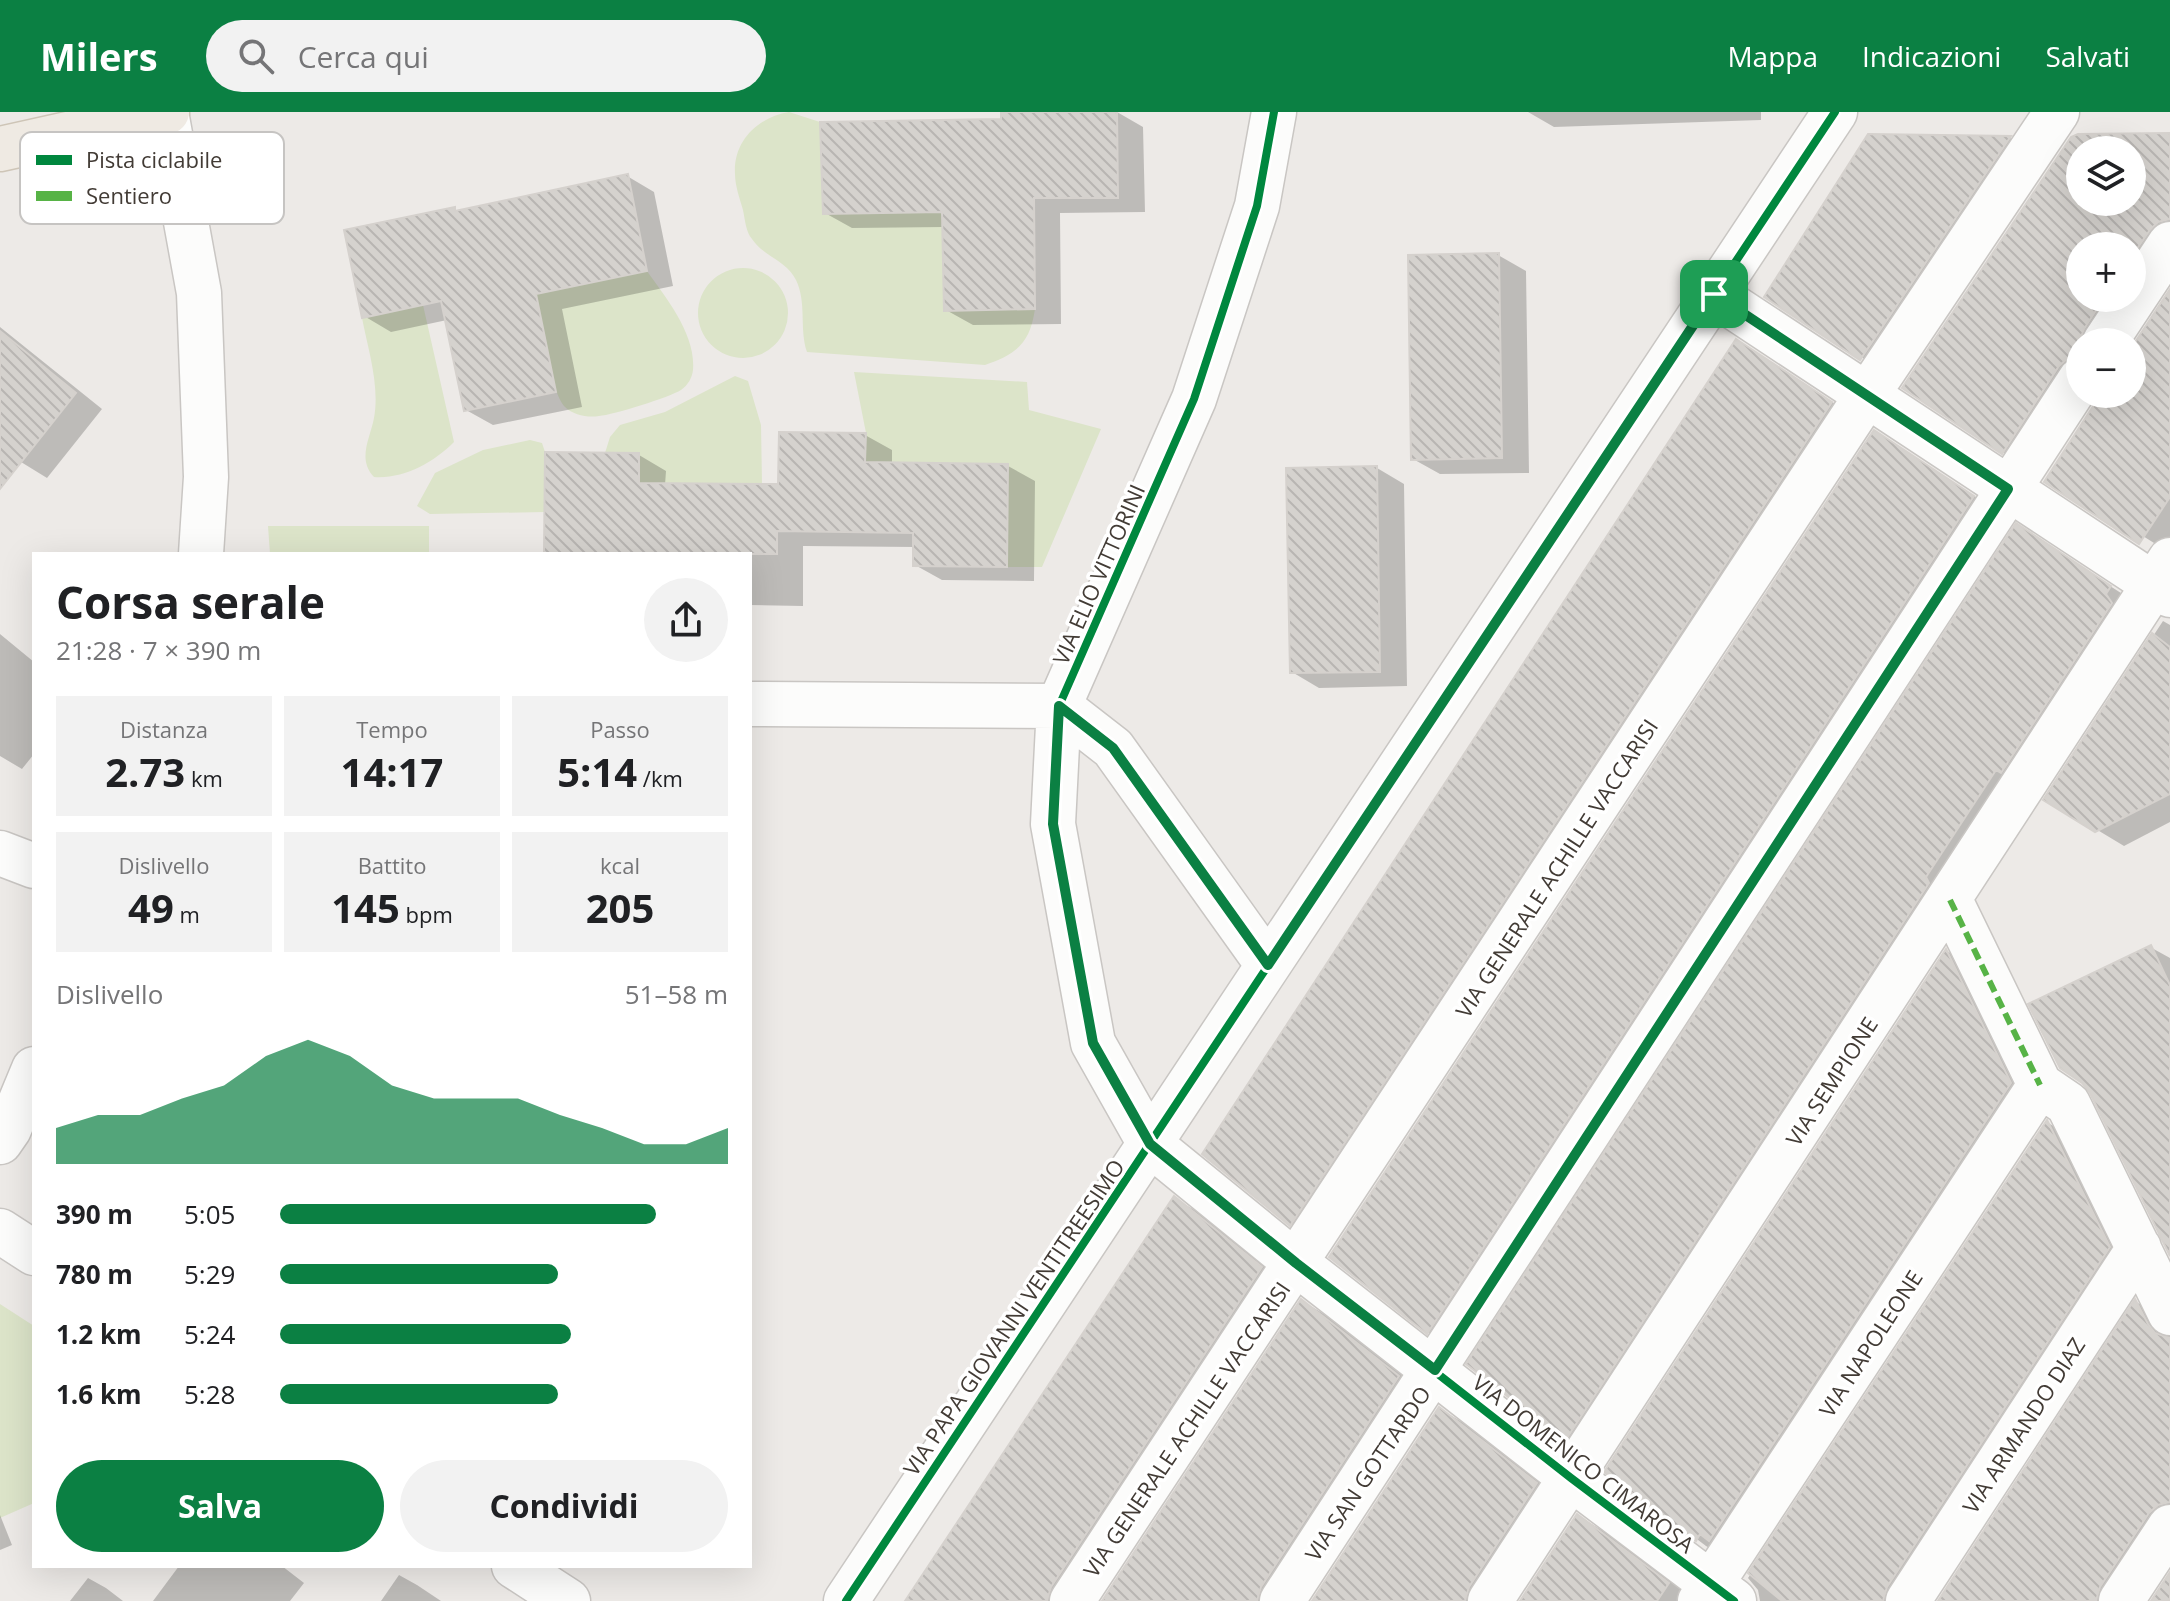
<!DOCTYPE html>
<html lang="it">
<head>
<meta charset="utf-8">
<style>
  :root { --surface:#fff; --page:#f2f2f2; --text:#202124; --muted:#757577; --accent:#0b8043 }
  body { margin:0; font-family:"Open Sans",sans-serif; background:var(--page); color:var(--text); height:100vh; display:flex; flex-direction:column; font-size:30px; white-space:nowrap }
  * { box-sizing:border-box; margin:0 }
  p { font-size:26px; color:var(--muted) }
  .icon { flex:none; width:44px; height:44px; fill:none; stroke:currentColor; stroke-width:2; stroke-linecap:round; stroke-linejoin:round }
  .map { position:relative; flex:1; overflow:hidden }
  .sheet { position:absolute; left:32px; top:440px; width:720px; height:1016px; display:flex; flex-direction:column; background:var(--surface); border-radius:0px; box-shadow:0 8px 32px #0002 }
  .sheet>* { flex:none }
  .buttons { position:absolute; left:2066px; top:24px; display:grid; gap:16px }
  .buttons a { display:grid; place-items:center; width:80px; height:80px; border-radius:50%; background:var(--surface); box-shadow:0 8px 32px #0002; font-size:40px }
  .pin { position:absolute; display:grid; place-items:center; width:68px; height:68px; color:#fff; margin:-34px; border-radius:16px; box-shadow:0 4px 12px #0006 }
  .round { display:grid; place-items:center; flex:none; width:84px; height:84px; border-radius:42px; background:var(--page) }
  .overview { display:flex; align-items:center; justify-content:space-between; height:136px; padding:0 24px }
  h1 { font-size:44px; font-weight:700; line-height:60px }
  .metrics { display:grid; grid-template-columns:repeat(3,1fr); gap:12px; height:136px; padding:8px 24px }
  .metrics div { display:grid; align-content:center; border-radius:0px; background:var(--page); text-align:center }
  .metrics b { font-size:40px; font-weight:700 }
  .metrics small { font-size:22px; font-weight:400 }
  .metrics p { font-size:22px }
  .chart { height:224px; padding:16px 24px }
  .chart p { display:flex; justify-content:space-between }
  .chart svg { width:100%; height:144px; margin-top:8px; fill:var(--accent); opacity:.7 }
  .cta { display:flex; gap:16px; margin-top:auto; padding:16px 24px }
  .cta a { flex:1; height:92px; border-radius:48px; background:var(--accent); color:#fff; font-size:32px; font-weight:700; line-height:92px; text-align:center }
  .cta a+a { background:var(--page); color:var(--text) }
  ul { padding:0 24px; list-style:none; font-size:26px }
  li { display:grid; grid-template-columns:128px 96px 1fr; align-items:center; height:60px }
  li i { height:20px; border-radius:10px; background:var(--accent) }
  header { display:flex; align-items:center; gap:48px; box-sizing:border-box; height:112px; padding:0 40px; background:var(--accent); color:#fff }
  header strong { font-size:38px }
  nav { display:flex; gap:44px; margin-inline-start:auto; font-size:28px }
  .search { width:560px; height:72px; background:var(--page); display:flex; align-items:center; gap:20px; box-sizing:border-box; padding:0 28px; border-radius:44px; color:var(--muted); font-size:30px }
  .map>svg:first-child { display:block }
</style>
</head>
<body>
<header>
<strong>Milers</strong>
<div class="search"><svg class="icon" aria-label="search" viewBox="0 0 24 24"><circle cx="10" cy="10" r="6"/><path d="M15 15l6 6"/></svg>Cerca qui</div>
<nav><a>Mappa</a><a>Indicazioni</a><a>Salvati</a></nav>
</header>
<div class="map">
<svg width="2170" height="1489" viewBox="0 0 2170 1489">
  <defs>
    <pattern id="building-back-hatch" width="6" height="6" patternUnits="userSpaceOnUse" patternTransform="scale(2)"><rect width="6" height="6" fill="#d5d2ce"/><path d="M-1 5l2 2M0 0l6 6M5-1l2 2" fill="none" stroke="#b8b5b2"/></pattern>
  </defs>
  <rect width="100%" height="100%" fill="#edeae7"/>
  <path fill="#dce4c9" d="M789,0l31,10 3,92 119,-2 2,99 91,-2c-5,34 -18,45 -50,56l-178,-13c-8,-23 0,-49 -11,-72 -10,-20 -32,-23 -44,-41 -6,-7 -7,-19 -9,-29 -3,-11 -8,-24 -8,-36 -2,-33 23,-57 54,-62z
    M698 201a45 45 0 1 1 90 0a45 45 0 1 1-90 0Z
    M647,159c19,27 49,63 46,99 -1,8 -5,15 -12,20 -11,7 -68,25 -82,26 -11,2 -26,-1 -34,-9 -15,-16 -24,-89 -29,-113z
    M423,193l31,137c-21,21 -50,37 -80,35 -17,-18 -4,-38 0,-59 6,-32 -6,-69 -12,-100z
    M854,260l173,10 2,28 72,19 -59,138h-35l1,-103 -87,-1 -56,13 1,-43z
    M735,264l13,5 13,44 1,59 -124,13 1,-43 -34,-1 5,-16 10,-12 45,-13z
    M530,328l12,3 3,9v60l-115,2 -13,-8 18,-33 48,-23z
    M268,414h161v28h-159z
    M0,1192l34,22v177l-34,15z"/>
  <path fill="#0003" fill-rule="evenodd" d="M1117,0l26,15 2,85 -85,1 1,111 -88,1 -27,-15 -2,-83 -92,1 -27,-15z
    M1528,0h233v8l-207,7z
    M2170,23v131l-51,76h-39v52l-45,77 -32,-19 69,-314zM2080,38h52v52h-52zM2080,134h52v52h-52z
    M1869,24l141,2 26,15 -148,221 -122,-78z
    M627,64l27,16 19,94 -111,23 20,98 -89,18 -27,-15 -19,-90 -56,12 -27,-16 90,-107 6,3z
    M1498,143l28,16 3,202 -89,1 -27,-15z
    M2170,181v260l-67,-42v-117h29v-44z
    M0,215l102,82 -55,69 -26,-16 -21,-16z
    M1737,229l128,82 -541,820 -33,-19z
    M1875,320l132,85 -545,834 -34,-19z
    M865,323l27,15v15l116,1 27,15 -1,100 -92,-1 -27,-15v-18l-112,-1v60l-53,-1v-51h-204l93,-99 27,16 -1,14 115,1z
    M1377,356l27,16 3,202 -88,2 -27,-16z
    M2017,414l135,87 -553,846 -33,-19z
    M2163,509l7,4v197l-46,24 -78,-47z
    M0,522l34,28v92l-12,15 -22,-13z
    M2150,835l20,11v293z
    M1947,839l33,20 64,132 -304,463 -34,-20 -99,-75z
    M2048,1011l32,18 62,125 -219,335h-163l-2,-11 -10,-12z
    M1175,1087l32,18 86,71 -206,313h-179z
    M1302,1189l32,19 97,76 -134,205h-193z
    M2136,1190l32,18 2,4v226l-34,51h-196z
    M1440,1297l32,19 97,75 -64,98h-191z
    M0,1403l12,30 -12,5z
    M1578,1404l32,19 87,66h-175z
    M179,1454h103l22,17 -14,18h-137z
    M399,1463l18,10 24,16h-60z
    M88,1466l18,10 17,13h-53z"/>
  <path fill="url(#building-back-hatch)" stroke="#d5d1cd" stroke-width="2" fill-rule="evenodd" d="M1001,0h116l1,86h-84l1,111 -91,2 -2,-99 -119,2 -3,-92 181,-3z
    M2170,21v86l-12,3 -8,8 -18,26v-10h-52v52h24l-20,31 -4,11v15l-12,3 -9,8 -57,88 -100,-66 169,-251 7,-3zM2080,38h52v52h-52z
    M1868,22l143,2 -151,224 -96,-63z
    M628,62l19,97 -111,23 20,98 -92,19 -23,-110 -79,17 -18,-88 111,-23v4z
    M1499,141l3,205 -91,2 -3,-205z
    M2170,177v208l-31,47 -95,-62 57,-88h31v-47z
    M0,219l76,62 -76,96z
    M1736,227l96,63 -542,824 -88,-72z
    M1874,318l100,66 -547,838 -98,-77z
    M779,320l87,1 -1,29 143,2 -1,103 -94,-1v-33l-136,-2v23h-233l1,-102 94,1v30l139,1z
    M1377,354l3,206 -90,1 -4,-205z
    M2016,411l95,63 -5,8 6,9 -111,170 -5,-3 -70,107 3,6 -364,558 -99,-77z
    M2152,521l18,14v147l-75,38 -52,-32z
    M2151,833l19,40v271l-80,-163 -8,-10 -22,-15 -32,-64z
    M1946,837l65,134 -302,458 -9,-7 -4,7 -92,-69z
    M2047,1008l63,127 -223,340 -4,14h-101l-34,-28z
    M1174,1084l88,71 -211,320 -4,14h-142z
    M1301,1187l98,77 -138,211 -4,14h-155z
    M2135,1187l13,25 7,9 15,5v164l-12,3 -9,8 -49,74 -4,14h-158z
    M1439,1295l98,76 -68,104 -4,14h-153z
    M1577,1402l92,69 -12,18h-137z
    M2170,1460v29h-19z"/>
  <g fill="none" stroke-linecap="round" stroke-linejoin="round">
    <defs>
      <path id="minor" d="M166,0l33,181 7,184 -5,77
        M1274,0l-17,94 -63,193 -135,307 -6,118 40,219 57,101 146,119 275,215 163,123
        M1714,182l456,301
        M2105,230l65,-98
        M750,592l309,2
        M1059,594l54,42 155,217
        M0,741l34,13
        M1950,788l90,185 28,19 102,209
        M0,1030l9,-13 25,-60
        M0,1119l34,22
        M514,1454l54,35
        M846,1489l989,-1489
        M1072,1489l795,-1206 190,-283
        M1282,1489l798,-1221
        M1490,1489l680,-1041
        M1700,1489l340,-516
        M1908,1489l231,-353
        M2121,1489l49,-74"/>
      <path id="major" d="M0,37l167,-37"/>
    </defs>
    <use href="#minor" stroke="#c9c6c3" stroke-width="47"/>
    <use href="#major" stroke="#cec5b7" stroke-width="47"/>
    <use href="#minor" stroke="#fcfcfb" stroke-width="44"/>
    <use href="#major" stroke="#efeae3" stroke-width="44"/>
    <path stroke="#57b346" stroke-width="6" stroke-dasharray="12 6" stroke-linecap="butt" d="M1950,788l90,185"/>
    <defs>
      <path id="cycleway" d="M1274,0l-17,94 -63,193 -135,307 -6,118 40,219 57,101 146,119 275,215 163,123
        M846,1489l989,-1489"/>
    </defs>
    <use href="#cycleway" stroke="#fff" stroke-width="13"/>
    <use href="#cycleway" stroke="#00873e" stroke-width="8"/>
  </g>
  <g fill="none" stroke-linecap="round" stroke-linejoin="round">
    <defs>
      <path id="route" d="M1714,182l294,195 -573,881 -139,-107 -146,-119 -57,-101 -40,-219 6,-118 54,42 155,217z"/>
    </defs>
    <use href="#route" stroke="#fff" stroke-width="16"/>
    <use href="#route" stroke="#0b8043" stroke-width="10"/>
  </g>
  <g text-anchor="middle" dominant-baseline="central" stroke-width="7" stroke-linejoin="round" paint-order="stroke">
    <g font-size="22" fill="#423b35" stroke="#fff">
      <text transform="translate(1098 462) rotate(-66)">VIA ELIO VITTORINI</text>
      <text transform="translate(1556 756) rotate(-57)">VIA GENERALE ACHILLE VACCARISI</text>
      <text transform="translate(1831 969) rotate(-57)">VIA SEMPIONE</text>
      <text transform="translate(1013 1205) rotate(-56)">VIA PAPA GIOVANNI VENTITREESIMO</text>
      <text transform="translate(1870 1231) rotate(-57)">VIA NAPOLEONE</text>
      <text transform="translate(2023 1313) rotate(-57)">VIA ARMANDO DIAZ</text>
      <text transform="translate(1186 1317) rotate(-56)">VIA GENERALE ACHILLE VACCARISI</text>
      <text transform="translate(1584 1351) rotate(38)">VIA DOMENICO CIMAROSA</text>
      <text transform="translate(1367 1361) rotate(-56)">VIA SAN GOTTARDO</text>
    </g>
  </g>
  <rect x="20" y="20" width="264" height="92" rx="12" fill="#fff" stroke="#c6c4c2" stroke-width="2"/>
  <rect x="36" y="43" width="36" height="10" fill="#00873e"/>
  <rect x="36" y="79" width="36" height="10" fill="#57b346"/>
  <g font-size="22" fill="#423b35">
    <text x="86" y="56">Pista ciclabile</text>
    <text x="86" y="92">Sentiero</text>
  </g>
</svg>
<div class="buttons">
<a><svg class="icon" aria-label="layers" viewBox="0 0 24 24"><path d="M12 4l9 5-9 5-9-5zM3 14l9 5 9-5"/></svg></a>
<a>+</a>
<a>−</a>
</div>
<div class="pin" style="left:1714px;top:182px;background:#1e9e55"><svg class="icon" aria-label="arrive" viewBox="0 0 24 24"><path d="M6 21V4h12l-3 4 3 4H6"/></svg></div>
<section class="sheet">
<div class="overview"><div><h1>Corsa serale</h1><p>21:28 · 7 × 390 m</p></div><a class="round"><svg class="icon" aria-label="share" viewBox="0 0 24 24"><path d="M12 15V3M7 8l5-5 5 5M5 13v7h14v-7"/></svg></a></div>
<div class="metrics">
<div><p>Distanza</p><b>2.73<small> km</small></b></div>
<div><p>Tempo</p><b>14:17</b></div>
<div><p>Passo</p><b>5:14<small> /km</small></b></div>
</div>
<div class="metrics">
<div><p>Dislivello</p><b>49<small> m</small></b></div>
<div><p>Battito</p><b>145<small> bpm</small></b></div>
<div><p>kcal</p><b>205</b></div>
</div>
<div class="chart"><p><span>Dislivello</span>51–58 m</p>
<svg viewBox="0 0 160 44" preserveAspectRatio="none"><path d="M0 44V33L10 29L20 29L30 24L40 20L50 11L60 6L70 11L80 20L90 24L100 24L110 24L120 29L130 33L140 38L150 38L160 33V44z"/></svg>
</div>
<ul>
<li><b>390 m</b>5:05<i style="width:84%"></i></li>
<li><b>780 m</b>5:29<i style="width:62%"></i></li>
<li><b>1.2 km</b>5:24<i style="width:65%"></i></li>
<li><b>1.6 km</b>5:28<i style="width:62%"></i></li>
</ul>
<div class="cta"><a>Salva</a><a>Condividi</a></div>
</section>
</div>
</body>
</html>
